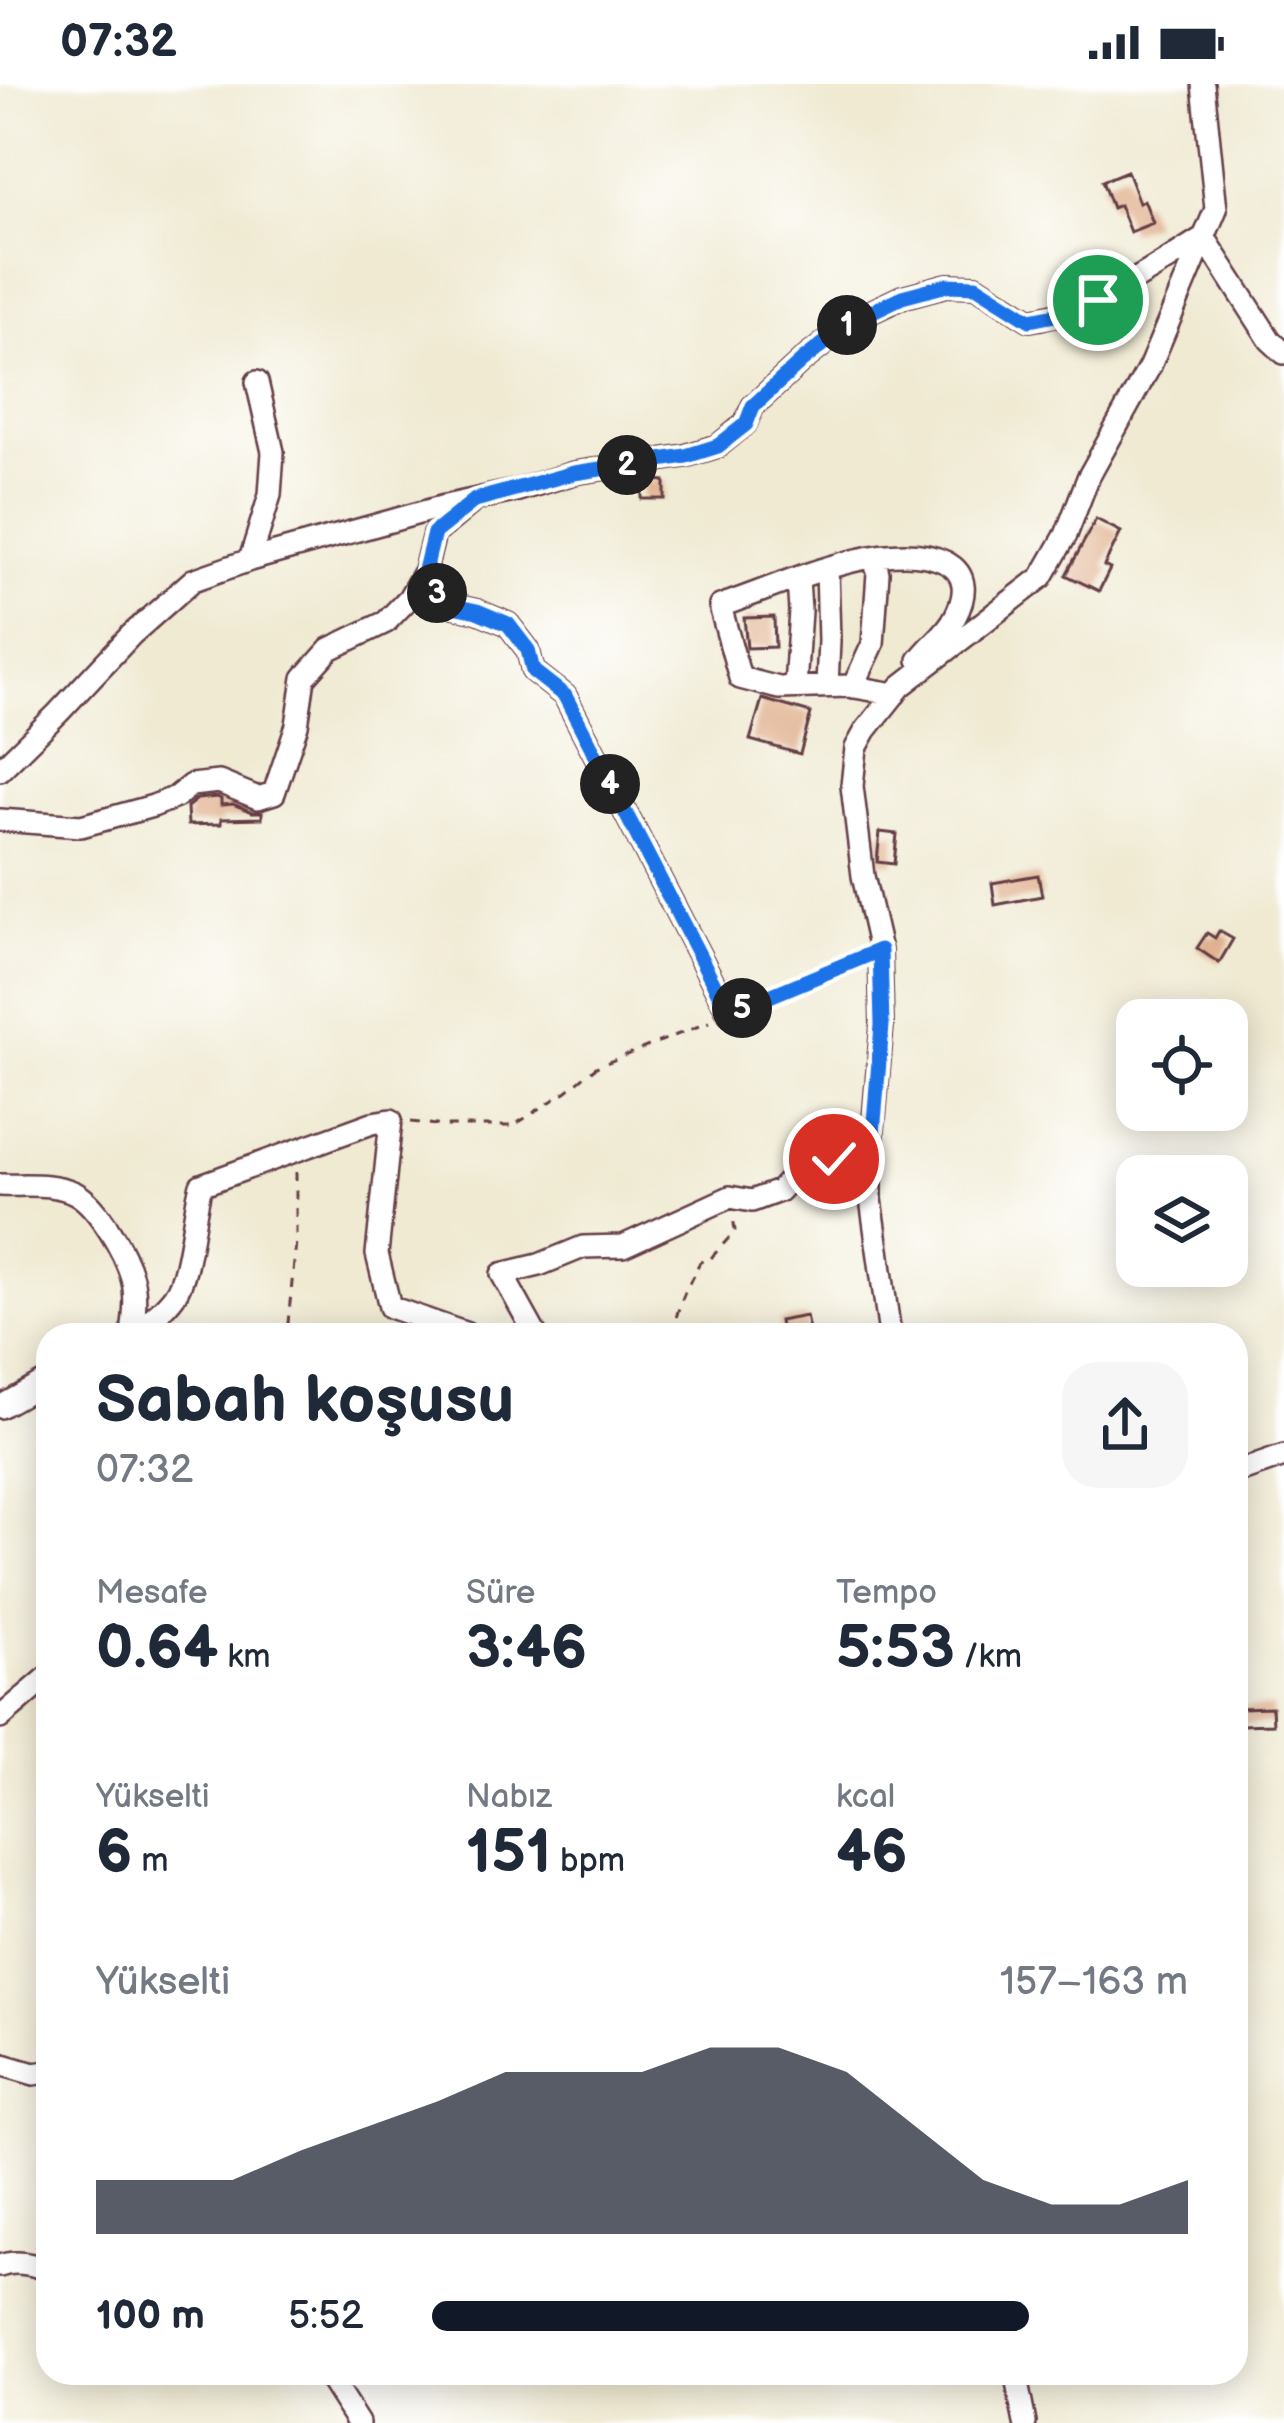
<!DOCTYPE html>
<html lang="tr">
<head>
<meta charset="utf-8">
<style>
  :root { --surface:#fff; --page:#f6f6f7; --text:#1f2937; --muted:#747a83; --accent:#111827 }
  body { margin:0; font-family:"Balsamiq Sans",sans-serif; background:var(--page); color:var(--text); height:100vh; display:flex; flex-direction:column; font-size:45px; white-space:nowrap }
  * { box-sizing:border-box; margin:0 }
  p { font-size:39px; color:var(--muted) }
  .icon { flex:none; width:66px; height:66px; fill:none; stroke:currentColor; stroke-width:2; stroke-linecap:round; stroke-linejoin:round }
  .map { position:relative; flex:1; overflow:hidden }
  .drawer { position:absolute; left:36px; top:1239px; width:1212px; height:1062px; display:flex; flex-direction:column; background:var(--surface); border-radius:36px; box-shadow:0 6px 30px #0003 }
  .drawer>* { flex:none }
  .buttons { position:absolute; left:1116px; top:915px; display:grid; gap:24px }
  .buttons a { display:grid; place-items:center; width:132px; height:132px; border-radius:24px; background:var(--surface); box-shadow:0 6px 30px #0003; font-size:60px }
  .pin { position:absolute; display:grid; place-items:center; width:102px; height:102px; color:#fff; margin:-51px; border:6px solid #fff; border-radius:50%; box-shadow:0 3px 12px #0007 }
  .km { position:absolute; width:60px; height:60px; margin:-30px; border-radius:50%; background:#222; color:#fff; font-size:33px; line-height:60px; text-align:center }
  .round { display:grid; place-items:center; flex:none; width:126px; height:126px; border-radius:36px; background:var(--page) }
  .headline { display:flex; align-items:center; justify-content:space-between; height:204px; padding:0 60px }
  h1 { font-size:66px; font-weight:700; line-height:90px }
  .stats { display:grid; grid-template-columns:repeat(3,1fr); gap:18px; height:204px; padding:12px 60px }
  .stats div { display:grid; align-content:center }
  .stats b { font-size:60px; font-weight:700 }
  .stats small { font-size:33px; font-weight:400 }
  .stats p { font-size:33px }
  .chart { height:336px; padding:24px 60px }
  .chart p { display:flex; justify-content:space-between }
  .chart svg { width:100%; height:216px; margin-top:12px; fill:var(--accent); opacity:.7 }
  ul { padding:0 60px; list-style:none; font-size:39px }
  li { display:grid; grid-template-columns:192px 144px 1fr; align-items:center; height:90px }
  li i { height:30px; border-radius:15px; background:var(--accent) }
  .status { display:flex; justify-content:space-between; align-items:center; height:84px; padding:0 60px; background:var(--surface); direction:ltr }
  .status svg { height:33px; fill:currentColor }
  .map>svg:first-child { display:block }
</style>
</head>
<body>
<div class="status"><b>07:32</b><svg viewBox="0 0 49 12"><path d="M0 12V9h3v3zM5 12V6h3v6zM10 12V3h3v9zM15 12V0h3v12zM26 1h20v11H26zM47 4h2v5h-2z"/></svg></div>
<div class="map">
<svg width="1284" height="2339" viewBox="0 0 1284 2339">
  <rect width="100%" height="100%" fill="#fff"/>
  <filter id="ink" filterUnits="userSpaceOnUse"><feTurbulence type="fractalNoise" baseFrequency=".00833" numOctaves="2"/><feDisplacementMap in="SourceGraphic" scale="24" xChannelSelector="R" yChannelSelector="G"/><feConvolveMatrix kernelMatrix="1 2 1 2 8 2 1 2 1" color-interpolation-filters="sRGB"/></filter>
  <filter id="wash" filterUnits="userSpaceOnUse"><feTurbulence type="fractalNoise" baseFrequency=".004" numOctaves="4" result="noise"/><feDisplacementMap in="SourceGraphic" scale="48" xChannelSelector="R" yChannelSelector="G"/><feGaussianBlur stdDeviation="2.7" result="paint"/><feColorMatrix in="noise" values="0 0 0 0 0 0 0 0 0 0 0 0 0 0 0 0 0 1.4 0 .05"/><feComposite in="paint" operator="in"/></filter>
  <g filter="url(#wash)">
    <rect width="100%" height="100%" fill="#f0ead3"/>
    <g id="blocks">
      <path fill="#e0b08d" d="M1127,87l12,32 5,-3 9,23 -23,9 -11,-27 -7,3 -10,-27z
        M642,395l23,2v18h-23z
        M1096,435l25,13 -17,34 6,3 -11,22 -33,-16z
        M774,533l1,30 -28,1 -3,-30z
        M762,615l49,14 -11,41 -50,-14z
        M217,713l4,2v6l12,-1 19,8h10v6l-41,1v5l-33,1 -1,-18 10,-8z
        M880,748l17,2 -3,30 -17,-2z
        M1038,791l4,21 -47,9 -3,-22z
        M1219,847l14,8 -14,24 -22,-15 10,-15 8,5z
        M806,1232l4,19h-29l-2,-14z
        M1272,1623l1,17 -32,1 -1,-17z"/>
    </g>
  </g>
  <g filter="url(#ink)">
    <use href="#blocks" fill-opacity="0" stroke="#633d44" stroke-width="3"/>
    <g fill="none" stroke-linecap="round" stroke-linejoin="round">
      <defs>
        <path id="street" d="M250,476l20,-65 3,-43 -16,-70
          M425,486l11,22 18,14 23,5 31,13 20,26 5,21 32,25 164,317
          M827,602l2,-45 -2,-72
          M795,603l5,-76 -2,-32
          M853,603l20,-43 5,-71 -4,-16
          M895,610l-46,-8 -70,2 -39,-10 -20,-72c58,-19 167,-72 225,-44 24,12 21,34 10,55 -8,16 -25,28 -36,43
          M0,686l58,-57 73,-78 62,-55 57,-20 191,-53 77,-17 56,-17 111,-17 33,-10 27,-22 8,-18 49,-45 52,-41 48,-23 45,-12 29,1 54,34c65,-11 119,-48 174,-83l66,103 14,13
          M0,736l81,6 72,-20 23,-9 15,-12 28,-3 39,16 16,-5 23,-68 7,-47 26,-29 56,-27 23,-24 16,-28 9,-36 36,-30
          M0,1101c24,1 53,-3 75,8 23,12 50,60 57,85 5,18 2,39 0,57
          M132,1251c15,-12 31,-24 42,-39 16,-21 19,-83 27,-111l171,-62 19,-3 -14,134 13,53 80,28
          M536,1251l-34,-61 37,-9 44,-18 40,-1 107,-49 22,4 27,-10 14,-15 78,-30
          M890,1251l-19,-136v-45l11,-129 -2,-75 -17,-74 -11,-90 4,-38 10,-18 35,-44 141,-109 24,-42 22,-57 62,-112 66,-157 -13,-125
          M0,1323l48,-27
          M1238,1388l46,-16
          M0,1634l48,-41
          M0,1980l34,10 14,-2
          M0,2182c15,-6 33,-2 48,4
          M326,2289l32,50
          M1015,2289l10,50"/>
      </defs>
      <use href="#street" stroke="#633d44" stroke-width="26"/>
      <path stroke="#633d44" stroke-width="3" stroke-dasharray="9 9" stroke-linecap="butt" d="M745,922l113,-47
        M411,1038l34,4h68l54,-35 29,-24 113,-45
        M296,1088v70l-8,81 8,12
        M674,1251c0,-24 15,-52 26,-73l11,-4 24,-27 -2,-15"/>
      <use href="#street" stroke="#fff" stroke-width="21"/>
    </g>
  </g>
  <g fill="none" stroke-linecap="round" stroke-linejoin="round" filter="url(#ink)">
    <defs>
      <path id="route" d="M834,1075l38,-13 10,-121 -2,-75 -151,63 -164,-317 -32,-25 -5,-21 -20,-26 -31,-13 -23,-5 -18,-14 -11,-22 9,-37 41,-33 99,-27 112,-17 32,-10 28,-22 7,-18 49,-45 52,-41 48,-23 45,-12 29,1 54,34 25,-5 43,-15"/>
    </defs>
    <use href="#route" stroke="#fff" stroke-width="24"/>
    <use href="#route" stroke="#1a73e8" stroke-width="15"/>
  </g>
</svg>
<div class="buttons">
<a><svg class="icon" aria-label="locate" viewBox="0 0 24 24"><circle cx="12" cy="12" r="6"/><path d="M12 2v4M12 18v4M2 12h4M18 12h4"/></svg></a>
<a><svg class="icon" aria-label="layers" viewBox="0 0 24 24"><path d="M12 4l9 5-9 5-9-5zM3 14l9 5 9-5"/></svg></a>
</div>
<div class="pin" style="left:1098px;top:216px;background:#1e9e55"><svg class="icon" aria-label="arrive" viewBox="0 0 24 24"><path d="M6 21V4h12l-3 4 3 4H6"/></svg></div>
<div class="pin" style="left:834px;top:1075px;background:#d93025"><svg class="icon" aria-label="check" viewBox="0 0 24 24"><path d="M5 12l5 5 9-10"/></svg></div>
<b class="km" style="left:847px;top:241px">1</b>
<b class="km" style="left:627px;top:381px">2</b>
<b class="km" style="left:437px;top:509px">3</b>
<b class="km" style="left:610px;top:700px">4</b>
<b class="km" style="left:742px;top:924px">5</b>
<section class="drawer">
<div class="headline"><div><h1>Sabah koşusu</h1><p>07:32</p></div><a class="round"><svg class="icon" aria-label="share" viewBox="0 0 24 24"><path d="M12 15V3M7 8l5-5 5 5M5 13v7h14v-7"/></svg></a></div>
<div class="stats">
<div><p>Mesafe</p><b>0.64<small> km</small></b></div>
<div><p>Süre</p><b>3:46</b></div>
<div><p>Tempo</p><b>5:53<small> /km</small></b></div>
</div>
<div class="stats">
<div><p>Yükselti</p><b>6<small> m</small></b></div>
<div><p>Nabız</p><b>151<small> bpm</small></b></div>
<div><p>kcal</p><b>46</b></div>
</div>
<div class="chart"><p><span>Yükselti</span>157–163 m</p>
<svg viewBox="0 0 160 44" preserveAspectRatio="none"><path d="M0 44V33L10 33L20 33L30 27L40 22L50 17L60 11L70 11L80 11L90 6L100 6L110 11L120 22L130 33L140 38L150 38L160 33V44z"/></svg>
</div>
<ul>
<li><b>100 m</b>5:52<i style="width:79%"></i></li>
</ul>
</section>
</div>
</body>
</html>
